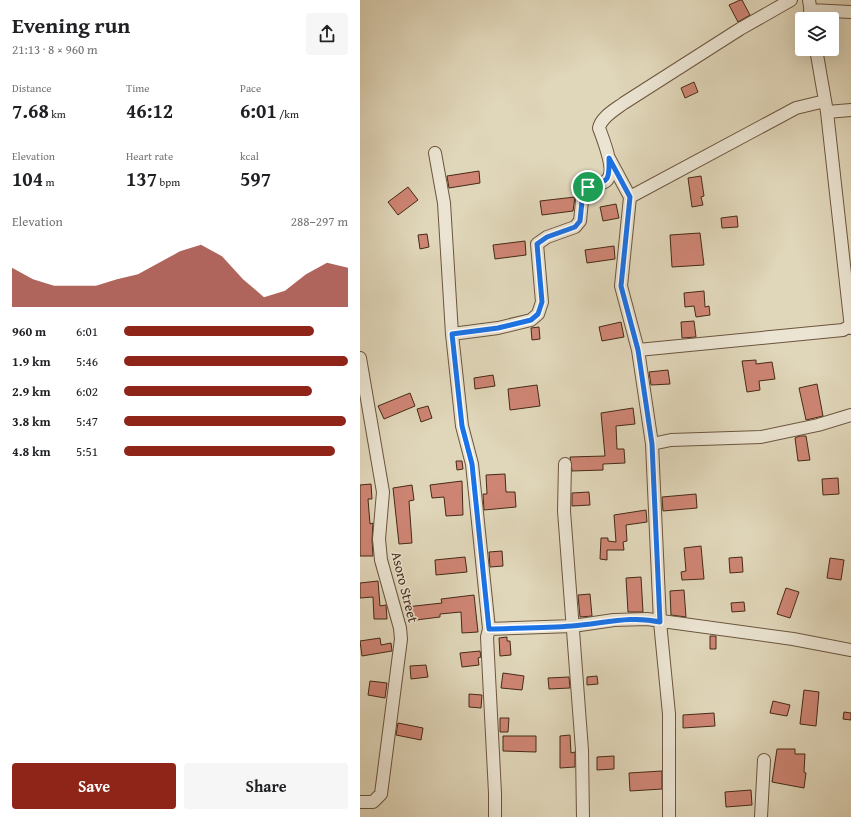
<!DOCTYPE html>
<html lang="en">
<head>
<meta charset="utf-8">
<style>
  :root { --surface:#fff; --page:#f6f6f6; --text:#202124; --muted:#757577; --accent:#8f2418 }
  body { margin:0; font-family:"Gentium Book Plus",serif; background:var(--page); color:var(--text); height:100vh; display:flex; flex-direction:column; font-size:15px; white-space:nowrap }
  * { box-sizing:border-box; margin:0 }
  p { font-size:13px; color:var(--muted) }
  .icon { flex:none; width:22px; height:22px; fill:none; stroke:currentColor; stroke-width:2; stroke-linecap:round; stroke-linejoin:round }
  .map { position:relative; flex:1; overflow:hidden }
  .drawer { display:flex; flex-direction:column; background:var(--surface); width:360px }
  .drawer>* { flex:none }
  .buttons { position:absolute; left:435px; top:12px; display:grid; gap:8px }
  .buttons a { display:grid; place-items:center; width:44px; height:44px; border-radius:4px; background:var(--surface); box-shadow:0 4px 16px #0002; font-size:20px }
  .pin { position:absolute; display:grid; place-items:center; width:34px; height:34px; color:#fff; margin:-17px; border:2px solid #fff; border-radius:50%; box-shadow:0 1px 4px #0007 }
  .round { display:grid; place-items:center; flex:none; width:42px; height:42px; border-radius:4px; background:var(--page) }
  .head { display:flex; align-items:center; justify-content:space-between; height:68px; padding:0 12px }
  h1 { font-size:22px; font-weight:600; line-height:30px }
  .stats { display:grid; grid-template-columns:repeat(3,1fr); gap:6px; height:68px; padding:4px 12px }
  .stats div { display:grid; align-content:center }
  .stats b { font-size:20px; font-weight:600 }
  .stats small { font-size:11px; font-weight:400 }
  .stats p { font-size:11px }
  .chart { height:112px; padding:8px 12px }
  .chart p { display:flex; justify-content:space-between }
  .chart svg { width:100%; height:72px; margin-top:4px; fill:var(--accent); opacity:.7 }
  .cta { display:flex; gap:8px; margin-top:auto; padding:8px 12px }
  .cta a { flex:1; height:46px; border-radius:4px; background:var(--accent); color:#fff; font-size:16px; font-weight:600; line-height:46px; text-align:center }
  .cta a+a { background:var(--page); color:var(--text) }
  ul { padding:0 12px; list-style:none; font-size:13px }
  li { display:grid; grid-template-columns:64px 48px 1fr; align-items:center; height:30px }
  li i { height:10px; border-radius:5px; background:var(--accent) }
  main { display:flex; flex:1; min-height:0 }
  .map>svg:first-child { display:block }
</style>
</head>
<body>
<main>
<section class="drawer">
<div class="head"><div><h1>Evening run</h1><p>21:13 · 8 × 960 m</p></div><a class="round"><svg class="icon" aria-label="share" viewBox="0 0 24 24"><path d="M12 15V3M7 8l5-5 5 5M5 13v7h14v-7"/></svg></a></div>
<div class="stats">
<div><p>Distance</p><b>7.68<small> km</small></b></div>
<div><p>Time</p><b>46:12</b></div>
<div><p>Pace</p><b>6:01<small> /km</small></b></div>
</div>
<div class="stats">
<div><p>Elevation</p><b>104<small> m</small></b></div>
<div><p>Heart rate</p><b>137<small> bpm</small></b></div>
<div><p>kcal</p><b>597</b></div>
</div>
<div class="chart"><p><span>Elevation</span>288–297 m</p>
<svg viewBox="0 0 160 44" preserveAspectRatio="none"><path d="M0 44V20L10 27L20 31L30 31L40 31L50 27L60 24L70 17L80 10L90 6L100 13L110 27L120 38L130 34L140 24L150 17L160 20V44z"/></svg>
</div>
<ul>
<li><b>960 m</b>6:01<i style="width:85%"></i></li>
<li><b>1.9 km</b>5:46<i style="width:100%"></i></li>
<li><b>2.9 km</b>6:02<i style="width:84%"></i></li>
<li><b>3.8 km</b>5:47<i style="width:99%"></i></li>
<li><b>4.8 km</b>5:51<i style="width:94%"></i></li>
</ul>
<div class="cta"><a>Save</a><a>Share</a></div>
</section>
<div class="map">
<svg width="491" height="817" viewBox="0 0 491 817">
  <rect width="100%" height="100%" fill="#e0d6b9"/>
  <filter id="stains"><feTurbulence type="fractalNoise" baseFrequency=".005" numOctaves="4"/><feColorMatrix values="0 0 0 0 .2 0 0 0 0 .09 0 0 0 0 .02 0 0 0 .5 -.17"/></filter>
  <radialGradient id="worn" r=".72"><stop offset=".6" stop-color="#630" stop-opacity="0"/><stop offset="1" stop-color="#630" stop-opacity=".3"/></radialGradient>
  <path fill="#ce8574" stroke="#452a15" d="M380,0h2l8,15 -12,7 -9,-17z
    M334,82l4,10 -13,6 -4,-10z
    M119,171l1,12 -31,5 -2,-12z
    M341,176l3,20 -3,1 2,8 -11,2 -4,-29z
    M48,187l10,13 -20,15 -10,-13z
    M215,197l-2,14 -31,4 -2,-14z
    M256,204l3,14 -16,3 -3,-14z
    M377,216l1,11 -16,1 -1,-10z
    M340,233l4,32 -32,2 -2,-32z
    M67,234l2,13 -9,2 -2,-14z
    M165,241l1,14 -31,4 -2,-14z
    M254,246l1,13 -28,4 -2,-13z
    M344,291l1,16 4,-1 1,9 -14,2 -2,-11 -9,1 -1,-14z
    M334,321l2,16 -14,1 -1,-16z
    M261,322l3,15 -22,4 -3,-14z
    M179,327l1,12 -8,1 -1,-12z
    M396,360v4l16,-2 3,17 -16,2 1,9 -13,2 -5,-31z
    M308,370l2,14 -19,1 -2,-13z
    M133,375l2,11 -20,3 -1,-11z
    M457,384l6,32 -17,4 -7,-32z
    M177,385l3,21 -30,4 -2,-21z
    M50,393l5,13 -31,13 -6,-13z
    M68,406l4,12 -11,4 -4,-13z
    M273,408l2,16 -19,2 1,23h7l1,14 -22,1v6l-31,1 -2,-14 35,-1 -4,-43z
    M440,436h6l4,24 -12,1 -3,-23z
    M96,461h6l1,8 -6,1z
    M145,474l1,18h9l1,15 -32,3 -1,-16h4l-1,-19z
    M478,478l1,16 -16,1 -1,-16z
    M102,481l1,34 -17,1 -2,-19 -12,1 -2,-13z
    M11,484l1,15h-4l2,25 3,-1 -1,17 1,16h-13v-71z
    M52,485l2,15 -5,1 3,42 -13,1 -6,-56z
    M229,492l1,13 -18,1v-13z
    M336,494l1,14 -34,3 -1,-14z
    M286,510l1,12 -21,3 1,16 -4,1 1,8h-17v10l-7,-1 1,-21h7v3l8,1 -2,-27z
    M341,546l3,33 -22,1 -1,-8 5,-1 -2,-23z
    M142,551l1,15 -13,1 -1,-15z
    M105,557l2,15 -31,3 -1,-15z
    M382,557l1,15 -13,1 -1,-15z
    M470,558l14,2 -3,20 -14,-2z
    M281,577l2,35h-15l-2,-34z
    M18,581l2,25 6,-1 1,14h-13l-1,-22 -13,1v-15z
    M426,588l13,4 -9,26 -13,-4z
    M324,590l2,27 -15,-2 -1,-24z
    M230,594l2,22 -12,1 -2,-22z
    M114,595l4,37 -16,1 -1,-21 -21,2v3l-32,4 -2,-14 36,-4 -1,-4z
    M384,602l1,9 -13,1 -1,-9z
    M350,636h6v13h-6z
    M147,637v4h3l1,14 -11,1 -1,-18z
    M20,638l1,7 10,-2 1,8 -30,5 -2,-15z
    M120,651l1,6 -3,1 1,7 -17,2 -2,-14z
    M66,665l2,12 -17,2 -1,-13z
    M143,673l21,3 -2,14 -21,-2z
    M237,676l1,8 -11,1v-8z
    M209,677l1,11 -21,1 -1,-11z
    M10,681l17,2 -2,15 -17,-3z
    M444,690l15,2 -3,34 -16,-2z
    M109,694l13,1 -1,13 -12,-1z
    M413,701l17,4 -3,11 -17,-3z
    M484,712l7,1v7l-8,-1z
    M354,713l1,13 -32,2v-13z
    M140,718h9l-1,14h-8z
    M38,723l25,5 -2,12 -25,-5z
    M210,735l1,18 4,-1v15l-15,1v-32z
    M143,736h33v16l-33,-1z
    M417,749h18v5h10l-1,18 2,1 -2,15 -32,-6z
    M254,756v13l-17,1v-13z
    M302,771v18l-32,2 -1,-18z
    M391,790l1,15 -26,2 -1,-15z"/>
  <g fill="none" stroke-linecap="round" stroke-linejoin="round">
    <defs>
      <path id="minor" d="M449,0l3,19
        M450,10l41,2
        M456,49l11,63 24,216
        M467,112l24,-2
        M75,153l9,50 8,131 10,92 10,38 17,165 -2,8 8,156v24
        M249,158l21,39 -9,89 17,64 14,94 8,178 9,92v103
        M270,197l166,-89 29,-7
        M92,334l46,-6 33,-8 7,-6 4,-12 -5,-58 10,-7 28,-10 5,-6 3,-30c7,-5 16,-5 23,-10 11,-8 -3,-42 -7,-53 2,-11 17,-19 25,-25l116,-74 51,-29
        M278,350l205,-20 8,-5
        M0,358l23,134 -4,47 2,21 19,68 1,11 -20,155 -8,8h-13
        M292,444l19,-4 90,-3 57,-12 33,-10
        M205,464l-1,47 18,239 1,67
        M129,629l84,-3 41,-6 33,-1 146,20 58,11
        M401,817l3,-57"/>
    </defs>
    <use href="#minor" stroke="#6c553e" stroke-width="14"/>
    <use href="#minor" stroke="#ebe4d2" stroke-width="12"/>
  </g>
  <g fill="none" stroke-linecap="round" stroke-linejoin="round">
    <defs>
      <path id="route" d="M249,158l21,39 -9,89 17,64 14,94 8,178c-29,-7 -58,2 -88,4 -27,2 -55,2 -83,3l-17,-165 -10,-38 -10,-92 46,-6 33,-8 7,-6 4,-12 -5,-58 10,-7 28,-10 5,-6 3,-30c20,-16 27,1 26,-33z"/>
    </defs>
    <use href="#route" stroke="#fff" stroke-width="8"/>
    <use href="#route" stroke="#1a73e8" stroke-width="5"/>
  </g>
  <g text-anchor="middle" dominant-baseline="central" stroke-width="3" stroke-linejoin="round" paint-order="stroke">
    <g font-size="14" fill="#452a15" stroke="#ebe4d2">
      <text transform="translate(45 587) rotate(76)">Asoro Street</text>
    </g>
  </g>
  <rect width="100%" height="100%" filter="url(#stains)"/>
  <rect width="100%" height="100%" fill="url(#worn)"/>
</svg>
<div class="buttons">
<a><svg class="icon" aria-label="layers" viewBox="0 0 24 24"><path d="M12 4l9 5-9 5-9-5zM3 14l9 5 9-5"/></svg></a>
</div>
<div class="pin" style="left:228px;top:187px;background:#1e9e55"><svg class="icon" aria-label="arrive" viewBox="0 0 24 24"><path d="M6 21V4h12l-3 4 3 4H6"/></svg></div>
</div>
</main>
</body>
</html>
